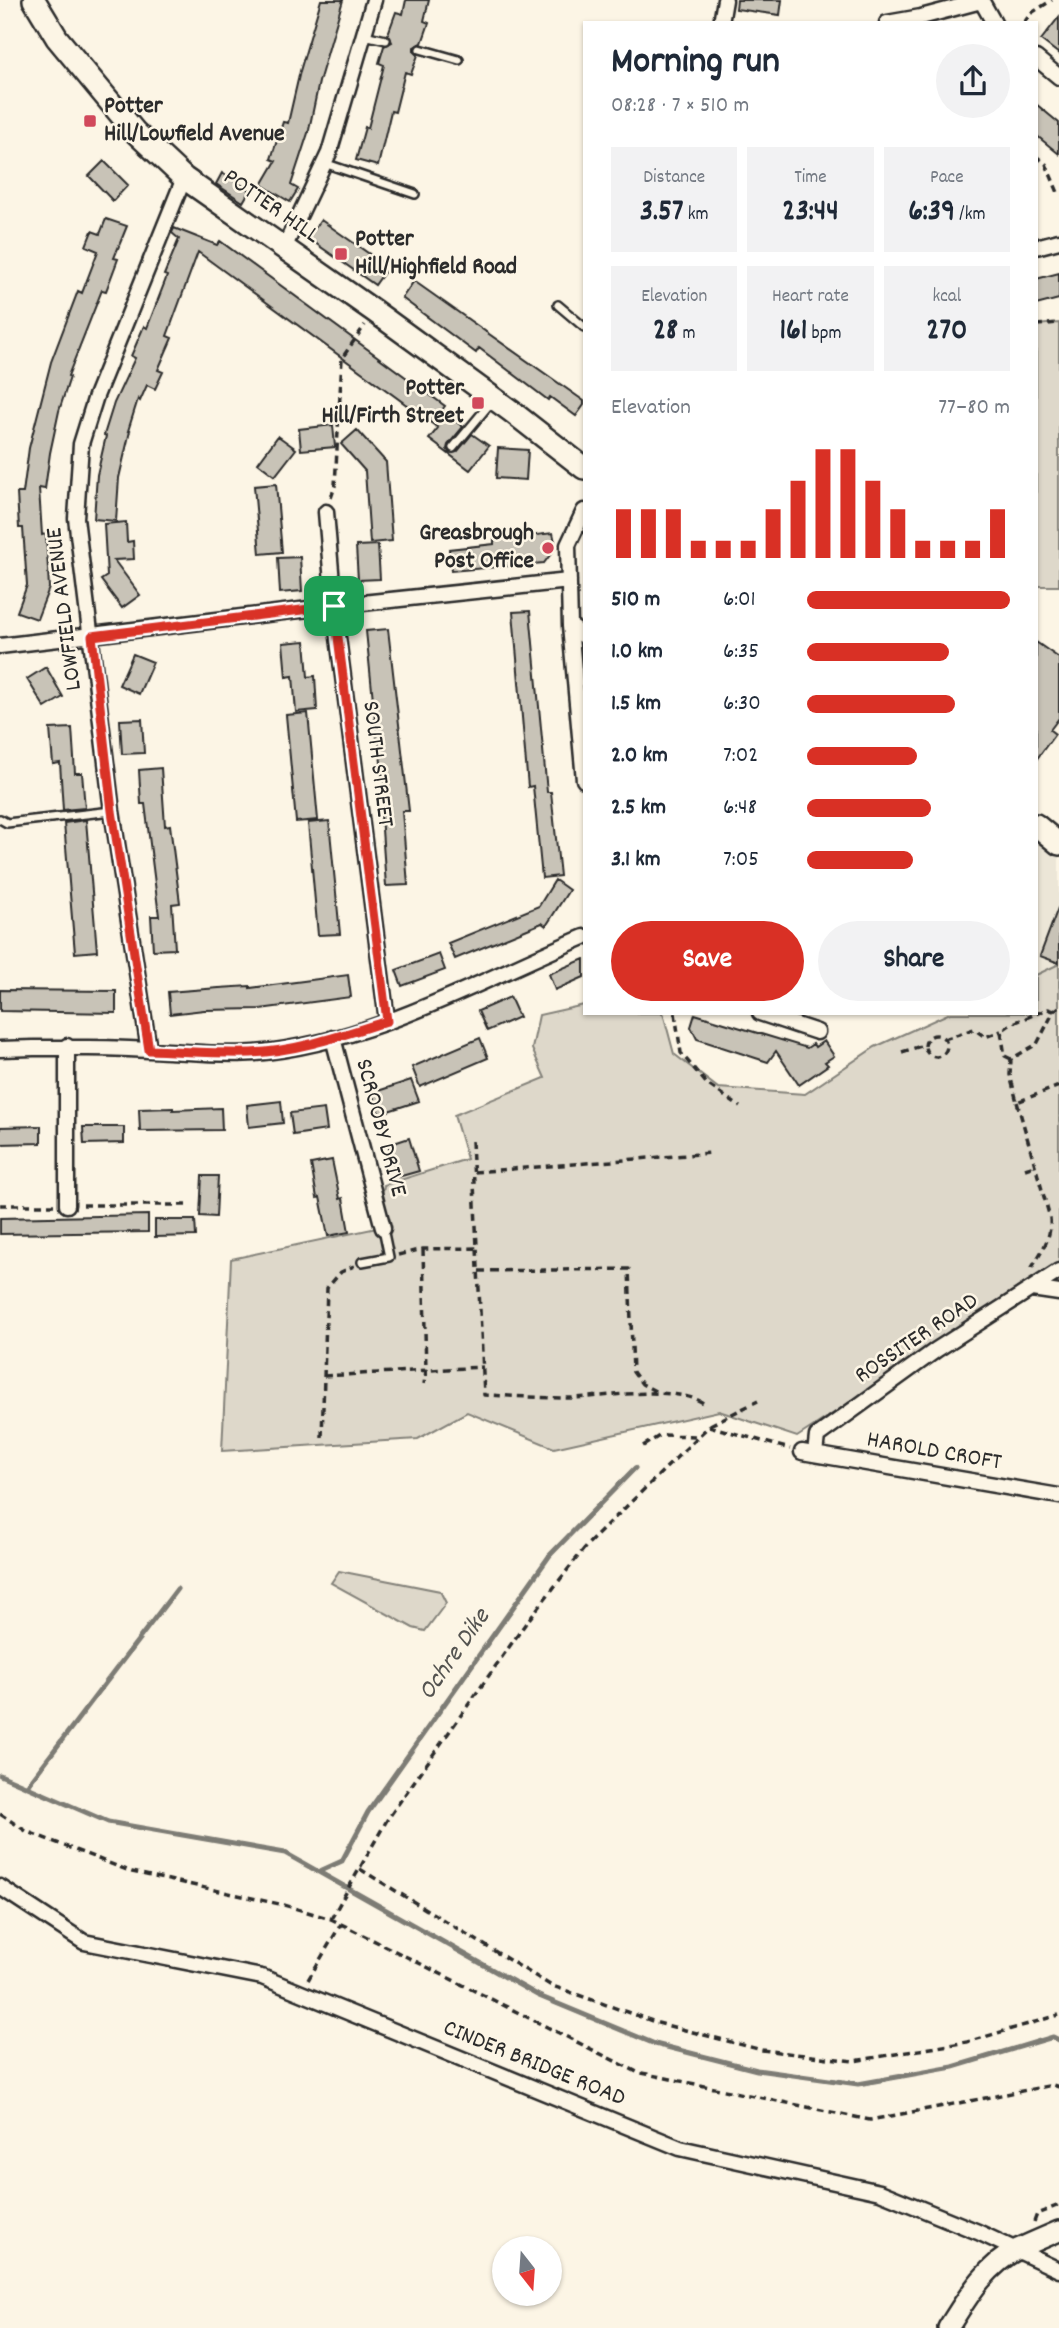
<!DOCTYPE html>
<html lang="en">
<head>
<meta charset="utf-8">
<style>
  :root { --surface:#fff; --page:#f2f2f3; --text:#1f2937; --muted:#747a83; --accent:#d93025 }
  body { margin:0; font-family:Dekko,sans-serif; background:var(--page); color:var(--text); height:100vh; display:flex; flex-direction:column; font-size:26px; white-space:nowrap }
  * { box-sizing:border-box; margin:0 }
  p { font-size:23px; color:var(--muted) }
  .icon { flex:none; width:38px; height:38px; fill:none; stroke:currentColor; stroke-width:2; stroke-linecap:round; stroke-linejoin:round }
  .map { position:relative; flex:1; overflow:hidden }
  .details { position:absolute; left:583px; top:21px; width:455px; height:994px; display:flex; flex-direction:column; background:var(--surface); border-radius:0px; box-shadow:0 2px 5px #0004 }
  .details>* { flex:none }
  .needle { width:46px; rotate:163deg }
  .fabs { position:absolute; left:492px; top:2236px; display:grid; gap:14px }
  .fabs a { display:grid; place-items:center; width:70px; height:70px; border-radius:50%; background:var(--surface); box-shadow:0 2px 5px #0004; font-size:35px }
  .pin { position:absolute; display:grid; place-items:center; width:60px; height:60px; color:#fff; margin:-30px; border-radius:14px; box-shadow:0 4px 10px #0006 }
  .round { display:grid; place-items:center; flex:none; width:74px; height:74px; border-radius:37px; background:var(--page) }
  .head { display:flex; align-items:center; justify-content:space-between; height:119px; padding:0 28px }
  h1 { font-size:38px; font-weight:800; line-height:52px }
  .stats { display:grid; grid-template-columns:repeat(3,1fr); gap:10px; height:119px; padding:7px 28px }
  .stats div { display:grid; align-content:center; border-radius:0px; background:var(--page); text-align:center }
  .stats b { font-size:30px; font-weight:800 }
  .stats small { font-size:19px; font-weight:400 }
  .stats p { font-size:19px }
  .chart { height:196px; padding:14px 28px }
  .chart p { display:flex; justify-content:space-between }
  .chart svg { width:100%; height:126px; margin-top:7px; stroke:var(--accent); stroke-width:6 }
  .primary-button { display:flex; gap:14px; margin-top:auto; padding:14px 28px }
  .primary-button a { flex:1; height:80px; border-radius:42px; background:var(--accent); color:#fff; font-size:28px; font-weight:800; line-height:80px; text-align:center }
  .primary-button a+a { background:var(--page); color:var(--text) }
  ul { padding:0 28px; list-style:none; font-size:23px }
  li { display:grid; grid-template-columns:112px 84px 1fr; align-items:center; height:52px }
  li i { height:18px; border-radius:9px; background:var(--accent) }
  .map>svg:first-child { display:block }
</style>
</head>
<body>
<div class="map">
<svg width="1059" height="2328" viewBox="0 0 1059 2328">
  <rect width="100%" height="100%" fill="#fcf5e5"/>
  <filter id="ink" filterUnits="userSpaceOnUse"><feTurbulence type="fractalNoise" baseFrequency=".0143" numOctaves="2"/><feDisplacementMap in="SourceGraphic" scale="14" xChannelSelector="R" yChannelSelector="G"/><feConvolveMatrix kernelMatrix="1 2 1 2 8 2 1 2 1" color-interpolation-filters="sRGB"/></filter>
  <g filter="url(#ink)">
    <path fill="#ece6d7" d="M1036,825l23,19v120l-23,11z"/>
    <path fill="#ded8ca" stroke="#84827a" stroke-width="2" d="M1059,323v263h-23v-261z
      M1059,964v302l-262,171 -78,-26 -165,37 -87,-36 -49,27 -196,12 9,-192 146,-31 7,-43 83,-26 -13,-44 91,-37 -13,-29 7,-34 45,-10v8h79l11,41 44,34 87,6 70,-47 75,-34h86v-38z
      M339,1571l101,20 6,12 -21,28 -12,-3 -82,-45z"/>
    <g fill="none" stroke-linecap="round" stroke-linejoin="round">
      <path stroke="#7d7b74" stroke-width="5" d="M0,1775l108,47 177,31 254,143 116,48 102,26 101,14 95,-17 100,-30 6,3
        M27,1786l150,-197
        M320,1871l22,-10 26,-49 182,-257 85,-87"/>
    </g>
    <path fill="#c8c3b7" stroke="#2b2b2b" stroke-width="2" d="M321,0h22l-24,82 -10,48 -18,55 7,4 -8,13 -28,-17 14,-24 -5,-2 12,-37 5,1 12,-52z
      M406,0h23l-5,21 5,2 -7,20 -8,4v4l4,4 -7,19 -6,-2 -10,40 -4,-1 -13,55 -22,-6 9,-33 3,1 16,-63 -5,-2 5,-17 8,-4 -4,-8 8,-22 7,2z
      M737,0h45l-2,15 -44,-6z
      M1059,17v37l-18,-14z
      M1036,104l23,19v31l-23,-19z
      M104,161l24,24 -15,16 -24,-25z
      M222,173l28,17 -7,12 -27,-18z
      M106,219l21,7 -13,32 4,1 -12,32 -4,-1 -34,86 2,1 -11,34 -9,42 -5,36 -6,-1 3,47 4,-1 3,54 -12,31 -20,-7 10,-27 -4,-57h-4l-2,-35h6l6,-45 22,-86 27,-71 4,2 16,-42 -12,-5 6,-15 8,3z
      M321,220l67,47 -13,18 -67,-47z
      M174,228l43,17 3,-4 225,165 -3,4 21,17 -15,18 -1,4 3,4 7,-1 15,-18 17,12 -19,24 -41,-31 9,-11 -240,-176 -31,84 5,2 -14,32 5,2 -8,17 -8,-4 -7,16 -2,-2 -10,32h2l-11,47 -3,43 -22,-2 3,-44 9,-39 -2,-1 10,-32 21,-45 -4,-2 13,-30 3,2 20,-52 -3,-1 15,-36 -7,-6z
      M1059,273v26l-23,6v-26z
      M414,281l170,120v4l-8,11 -26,-19 -2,3 -69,-52 -3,5 -74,-55z
      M333,425l2,22 -34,3 -2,-21z
      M357,430l29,32 6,79 -22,2 -5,-72 -24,-27z
      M278,436l18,13 -21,27 -17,-13z
      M498,448l30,2 -2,30 -30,-2z
      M276,484l6,68 -22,2 -6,-68z
      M126,522l1,20 6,-1 1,18 -20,1 26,35 -18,13 -21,-28 6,-4 -3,-52z
      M553,533l3,14 -12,16 -93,8 -2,-22 45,-5v-4z
      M378,545l2,34 -22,1 -2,-34z
      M300,557l2,34 -22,2 -2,-35z
      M530,611l17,181h4l9,84 -18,2 -9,-92 -5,1 -15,-175z
      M388,629l21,182h-7l6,74 -22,1 -5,-71h6l-3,-39h-2l-3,-37h-2l-11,-108z
      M305,641l3,36 7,-1 2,34 -21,2 -3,-36 -7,1 -3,-34z
      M1036,642l23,16v60l-9,12 5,4 -19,26z
      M133,654l20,8 -14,32 -20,-9z
      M46,667l17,30 -18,11 -18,-29z
      M308,713l10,107 -22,2 -10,-107z
      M142,719l2,34 -22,1 -2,-34z
      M72,728l3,45h7l3,35 -22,2 -3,-47 -7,1 -3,-35z
      M161,768l4,58 5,-1 10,78 -8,1 3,45 -22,1 -2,-34h8l-14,-112h-4l-2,-34z
      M86,820l11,131 -22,2 -11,-130z
      M329,821l11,113 -22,1 -10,-112z
      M555,880l14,10 -23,36 -4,-3 -87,36 -7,-16 91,-37z
      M1058,908h1v55l-19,-7z
      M439,954l6,16 -43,16 -6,-16z
      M584,959v18l-29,13 -6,-16z
      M348,975l3,22 -91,12 -56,1 -34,4 -2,-22 51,-4 31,-2v2z
      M0,990l116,1v22l-116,-2z
      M510,997l9,20 -32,14 -9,-20z
      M695,1014l112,34 6,-4 2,3 9,-6 10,15 -9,6 3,3 -29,20 -23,-34 -8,11 -71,-23 -6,-12z
      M480,1038l8,20 -68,29 -8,-20z
      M411,1080l8,21 -40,13 -7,-21z
      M281,1101l2,22 -34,4 -2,-22z
      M173,1108v2l48,-2 1,22 -82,1 -1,-22z
      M324,1109l3,21 -34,5 -3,-22z
      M41,1126v17l-41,1v-17z
      M83,1127h41v16l-40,1z
      M409,1138l10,33 -21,6 -10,-32z
      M332,1160l8,39 3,-1 6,34 -21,4 -8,-39 -3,1 -6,-34z
      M202,1176h16l-2,41 -16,-1z
      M148,1215v17l-148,2v-16z
      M155,1220h40l1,16 -41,1z"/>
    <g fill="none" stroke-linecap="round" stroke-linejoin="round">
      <defs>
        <path id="service" d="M364,35l22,5
          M420,49l39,11
          M324,163l91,31
          M558,305l26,22
          M453,448l40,-48
          M0,819l7,4 105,-12
          M362,1262l27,-5 -6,-29"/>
        <path id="minor" d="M981,0l13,23
          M721,23l4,-23
          M887,23l34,-6 60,-16
          M1036,58l23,19
          M1036,247l23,-6
          M284,248l45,-95 45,-153
          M584,511l-16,34 2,81 14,154
          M326,512l8,94 53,415
          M570,626l14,10
          M0,646l334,-40 235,-25
          M760,1013l57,19
          M333,1038l50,190
          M67,1046v159
          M0,1049c50,-2 99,-2 149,1 35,1 71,6 106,3 116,-10 224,-72 329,-116
          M149,1050l-37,-239 -36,-293 5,-74 15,-48 88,-218
          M1032,1289l27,4
          M802,1452l257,44
          M815,1454l2,-18 119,-86 123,-79
          M0,1887l84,55 178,35 418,171 200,44 98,40 81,38"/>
        <path id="tertiary" d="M948,2328c19,-30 37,-62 70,-79 13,-6 27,-12 41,-18"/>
        <path id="secondary" d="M34,0l23,38 78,94 49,46 190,133 137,100 73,57
          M1036,825l23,19"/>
      </defs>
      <use href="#service" stroke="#2b2b2b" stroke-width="12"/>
      <use href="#minor" stroke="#2b2b2b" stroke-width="19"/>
      <use href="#tertiary" stroke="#2b2b2b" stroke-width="24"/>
      <use href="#secondary" stroke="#2b2b2b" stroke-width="26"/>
      <path stroke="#2b2b2b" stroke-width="3.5" stroke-dasharray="7 5" stroke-linecap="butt" d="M1024,23l6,-9 22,-14
        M1036,156l10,8 13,31
        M1036,325l23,-2
        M331,498l4,-12 7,-128 23,-33
        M1059,1007l-5,4 -17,33 -26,15 -1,16 7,27 42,-16
        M675,1013l6,40 26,31 33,23
        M925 1046a11 11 0 1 1 22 0a11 11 0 1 1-22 0Z
        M944,1039l30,-10 11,8 16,-6
        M902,1052l22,-7
        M1011,1059l-6,-3 -4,-25 10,-7 37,-15 6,2
        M1017,1102l33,116c2,22 -10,35 -20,53
        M472,1141l12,254c30,1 59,3 88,3 34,-1 108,-14 134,7
        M1025,1169l9,-3
        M474,1172l238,-19
        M0,1205h54
        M83,1205h108
        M423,1249l3,122 -2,13
        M398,1255l25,-6 54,-1
        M479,1271l150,-2 4,103 9,12 17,9
        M324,1376l159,-9
        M710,1425l48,-24
        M322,1437l5,-149 14,-16 13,-6
        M643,1446l18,-11 38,1
        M0,1814l26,17 106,41 152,33 47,14 306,153 233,48 183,-35 6,2
        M360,1869l190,116 108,38 104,27 92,11 113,-19 92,-27
        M331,1919l56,-99 139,-197 61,-78 122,-119 81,23
        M308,1980l33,-56
        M1034,2222l3,-8 22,-9"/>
      <use href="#service" stroke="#fcf5e5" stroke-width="7"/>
      <use href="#minor" stroke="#fcf5e5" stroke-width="14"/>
      <use href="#tertiary" stroke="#fcf5e5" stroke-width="19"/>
      <use href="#secondary" stroke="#fcf5e5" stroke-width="21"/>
    </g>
  </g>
  <g fill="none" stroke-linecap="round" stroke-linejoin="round" filter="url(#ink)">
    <defs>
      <path id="route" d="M334,606l53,415c-44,14 -89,30 -136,32 -34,1 -68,-2 -102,-3l-37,-239 -20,-175z"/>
    </defs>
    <use href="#route" stroke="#fff" stroke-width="14"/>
    <use href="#route" stroke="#d93025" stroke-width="9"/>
  </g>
  <g fill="#d1495b" stroke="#fcf5e5" stroke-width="2.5">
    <rect x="83" y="114" width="14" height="14" rx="3.5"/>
    <rect x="334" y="247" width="14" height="14" rx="3.5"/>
    <rect x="471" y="396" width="14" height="14" rx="3.5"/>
    <circle cx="548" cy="548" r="7"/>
  </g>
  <g text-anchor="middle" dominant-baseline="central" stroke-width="5" stroke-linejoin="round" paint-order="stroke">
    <g font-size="24" font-weight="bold" fill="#2b2b2b" stroke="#fcf5e5" text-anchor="start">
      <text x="104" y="107">Potter<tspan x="104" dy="28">Hill/Lowfield Avenue</tspan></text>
      <text x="355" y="240">Potter<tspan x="355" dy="28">Hill/Highfield Road</tspan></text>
      <text x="464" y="389" text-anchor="end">Potter<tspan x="464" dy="28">Hill/Firth Street</tspan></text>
      <text x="534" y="534" text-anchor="end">Greasbrough<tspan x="534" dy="28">Post Office</tspan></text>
    </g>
    <g font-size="24" fill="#2b2b2b" stroke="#fcf5e5">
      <text transform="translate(271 207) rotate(35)">POTTER HILL</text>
      <text transform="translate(65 609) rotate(-97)">LOWFIELD AVENUE</text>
      <text transform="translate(377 764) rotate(83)">SOUTH STREET</text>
      <text transform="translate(380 1128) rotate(75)">SCROOBY DRIVE</text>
      <text transform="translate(917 1339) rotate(-34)">ROSSITER ROAD</text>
      <text transform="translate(934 1452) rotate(10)">HAROLD CROFT</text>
      <text transform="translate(534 2064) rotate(22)">CINDER BRIDGE ROAD</text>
    </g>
    <g font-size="26" font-style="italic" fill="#545350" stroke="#fcf5e5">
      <text transform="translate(455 1655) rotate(-55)">Ochre Dike</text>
    </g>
  </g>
</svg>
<div class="fabs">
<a><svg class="needle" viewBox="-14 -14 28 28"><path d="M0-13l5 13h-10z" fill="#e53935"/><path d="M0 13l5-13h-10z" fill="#747a83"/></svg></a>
</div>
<div class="pin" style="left:334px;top:606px;background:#1e9e55"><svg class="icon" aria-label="arrive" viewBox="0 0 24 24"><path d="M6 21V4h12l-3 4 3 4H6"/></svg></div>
<section class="details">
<div class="head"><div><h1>Morning run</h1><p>08:28 · 7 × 510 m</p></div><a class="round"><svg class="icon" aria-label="share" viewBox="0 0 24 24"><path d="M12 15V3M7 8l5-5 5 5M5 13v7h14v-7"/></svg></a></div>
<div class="stats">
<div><p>Distance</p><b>3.57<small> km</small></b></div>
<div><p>Time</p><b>23:44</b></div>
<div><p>Pace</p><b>6:39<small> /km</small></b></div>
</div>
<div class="stats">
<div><p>Elevation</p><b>28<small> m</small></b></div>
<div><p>Heart rate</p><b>161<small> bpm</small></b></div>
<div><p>kcal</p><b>270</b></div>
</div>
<div class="chart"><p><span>Elevation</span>77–80 m</p>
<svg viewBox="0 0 160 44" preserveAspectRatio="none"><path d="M5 44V27M15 44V27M25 44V27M35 44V38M45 44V38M55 44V38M65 44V27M75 44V17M85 44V6M95 44V6M105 44V17M115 44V27M125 44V38M135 44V38M145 44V38M155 44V27"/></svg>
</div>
<ul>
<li><b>510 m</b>6:01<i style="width:100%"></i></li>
<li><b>1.0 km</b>6:35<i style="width:70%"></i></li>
<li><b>1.5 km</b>6:30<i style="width:73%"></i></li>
<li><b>2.0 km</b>7:02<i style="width:54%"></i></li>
<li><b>2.5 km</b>6:48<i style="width:61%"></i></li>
<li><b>3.1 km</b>7:05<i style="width:52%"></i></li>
</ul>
<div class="primary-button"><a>Save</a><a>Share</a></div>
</section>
</div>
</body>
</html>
